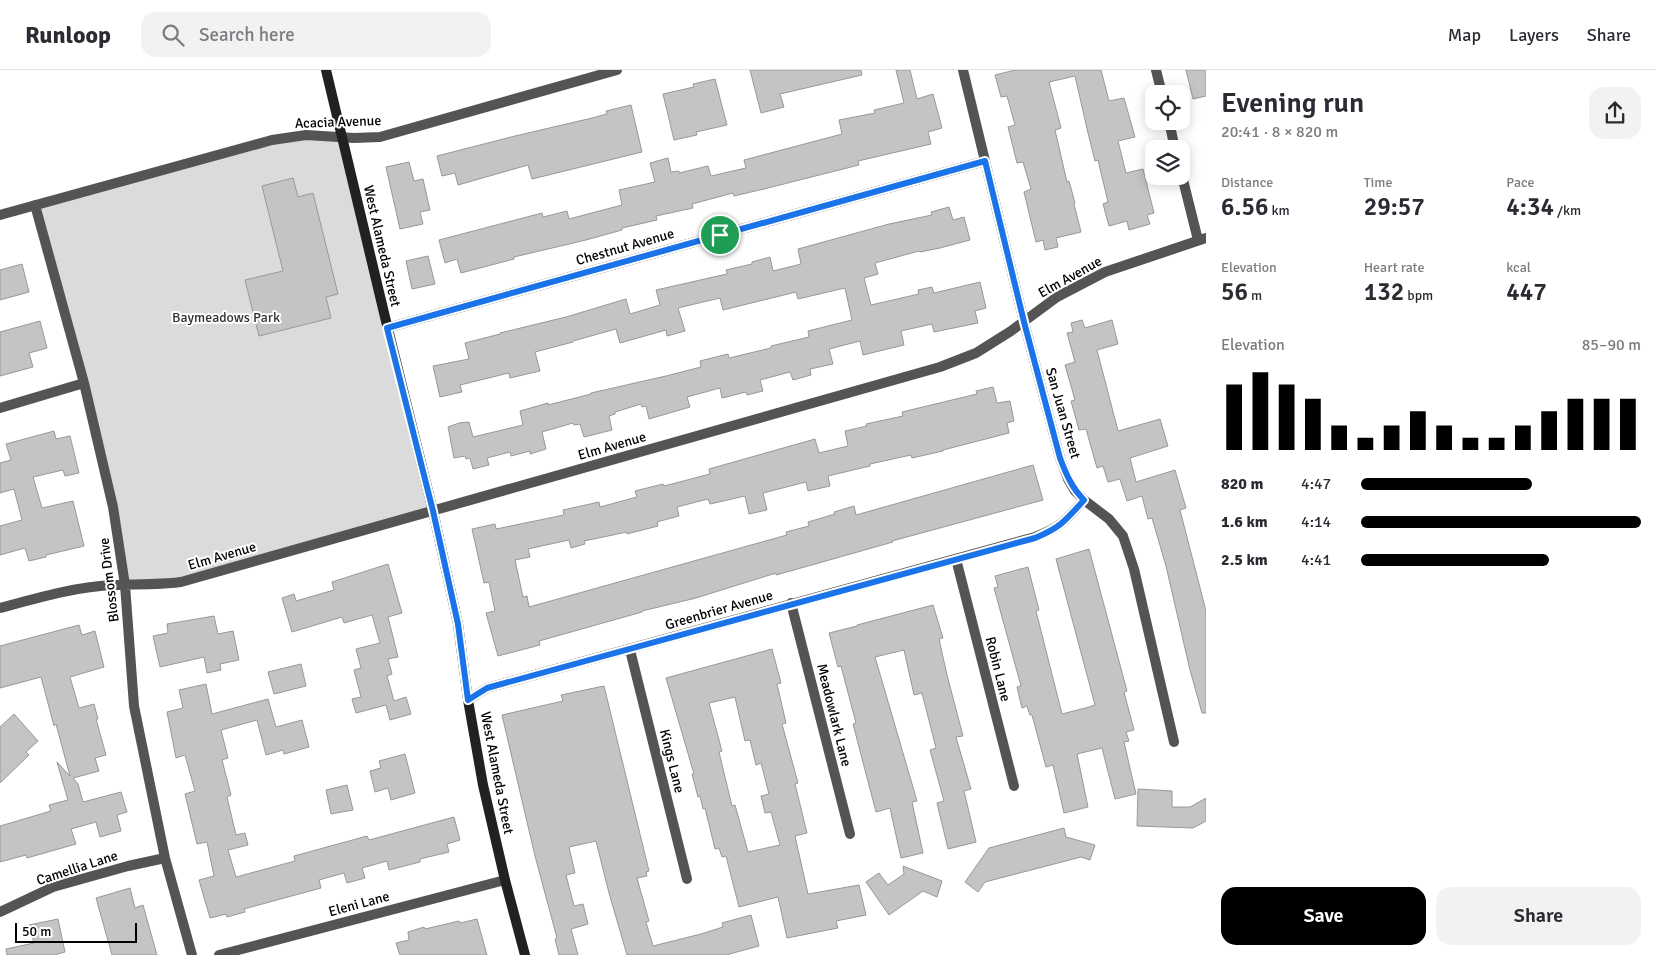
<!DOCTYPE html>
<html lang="en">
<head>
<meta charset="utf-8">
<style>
  :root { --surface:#fff; --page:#f2f2f3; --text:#2b2b33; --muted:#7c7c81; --line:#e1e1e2; --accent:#000 }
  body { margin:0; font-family:Signika,sans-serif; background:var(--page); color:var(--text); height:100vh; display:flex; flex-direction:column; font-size:19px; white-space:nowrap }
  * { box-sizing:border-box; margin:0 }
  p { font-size:16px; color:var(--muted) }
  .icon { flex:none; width:28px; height:28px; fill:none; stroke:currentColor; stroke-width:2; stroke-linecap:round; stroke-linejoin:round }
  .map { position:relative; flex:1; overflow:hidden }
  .details { display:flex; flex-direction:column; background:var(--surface); width:450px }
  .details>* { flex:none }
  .fabs { position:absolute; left:1145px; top:15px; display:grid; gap:10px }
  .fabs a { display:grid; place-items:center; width:45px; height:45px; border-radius:10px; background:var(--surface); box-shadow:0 2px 12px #0003; font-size:25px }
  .scale { position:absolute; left:15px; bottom:12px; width:122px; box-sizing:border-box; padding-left:5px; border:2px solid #000; border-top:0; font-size:14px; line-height:18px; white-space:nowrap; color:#000; -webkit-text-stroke:4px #fff; paint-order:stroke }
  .pin { position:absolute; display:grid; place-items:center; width:42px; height:42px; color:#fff; margin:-21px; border:2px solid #fff; border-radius:50%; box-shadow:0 1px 5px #0007 }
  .round { display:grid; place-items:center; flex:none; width:52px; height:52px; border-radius:15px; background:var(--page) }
  .summary { display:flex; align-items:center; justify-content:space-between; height:85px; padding:0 15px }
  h1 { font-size:28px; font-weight:600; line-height:38px }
  .figures { display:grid; grid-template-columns:repeat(3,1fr); gap:8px; height:85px; padding:5px 15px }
  .figures div { display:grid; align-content:center }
  .figures b { font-size:25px; font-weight:600 }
  .figures small { font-size:14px; font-weight:400 }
  .figures p { font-size:14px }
  .chart { height:140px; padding:10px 15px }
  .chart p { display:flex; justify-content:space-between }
  .chart svg { width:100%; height:90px; margin-top:5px; stroke:var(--accent); stroke-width:6 }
  .action { display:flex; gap:10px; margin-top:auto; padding:10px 15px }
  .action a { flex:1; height:58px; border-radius:15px; background:var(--accent); color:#fff; font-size:20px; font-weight:600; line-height:58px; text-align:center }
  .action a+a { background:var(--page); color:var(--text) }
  ul { padding:0 15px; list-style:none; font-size:16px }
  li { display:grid; grid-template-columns:80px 60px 1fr; align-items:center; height:38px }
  li i { height:12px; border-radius:6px; background:var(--accent) }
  header { display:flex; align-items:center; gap:30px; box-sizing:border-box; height:70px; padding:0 25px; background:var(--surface); border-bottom:1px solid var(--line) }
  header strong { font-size:24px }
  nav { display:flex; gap:28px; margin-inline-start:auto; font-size:18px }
  .search { width:350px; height:45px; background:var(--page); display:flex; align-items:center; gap:12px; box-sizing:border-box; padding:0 18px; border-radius:15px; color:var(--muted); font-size:19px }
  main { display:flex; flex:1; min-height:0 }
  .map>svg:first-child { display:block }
</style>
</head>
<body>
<header>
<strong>Runloop</strong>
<div class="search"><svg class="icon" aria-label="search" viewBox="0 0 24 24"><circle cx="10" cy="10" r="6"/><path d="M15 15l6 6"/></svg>Search here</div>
<nav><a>Map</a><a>Layers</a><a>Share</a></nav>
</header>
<main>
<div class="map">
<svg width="1206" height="885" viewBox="0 0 1206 885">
  <rect width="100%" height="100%" fill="#fff"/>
  <path fill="#dbdbdb" d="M342,67l91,374 -252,71 -56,3 -12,-79 -78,-301 237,-65z"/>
  <path fill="#c4c4c4" stroke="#989898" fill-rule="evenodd" d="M750,0h111l1,5 -82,19 4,13 -23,6z
    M896,0h14l7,29 16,-5 9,34 -14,4 3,12 -73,17 1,4 -95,24 -30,7 -1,-3 -41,11 1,4 -37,8 1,4 -35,8v2l-36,10 -72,17v2l-53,14 -4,-14 -12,4 -6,-23 103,-27 1,4 24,-6 2,8 53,-14 -3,-15 36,-8 -5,-19 18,-5 3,14 8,-1v2l29,-7 3,10 35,-8 -2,-8 98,-26 -3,-14 36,-7 -1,-3 30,-7z
    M1015,0h86l8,31 15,-3 11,39 -17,4 8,32 17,-4 11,44 -7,2 3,9 -21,6 -2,-9 -18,5 -6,-22 5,-2 -10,-42 -3,1 -7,-28 -13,-57 -26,6 12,46 -6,2 12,52 2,-1 6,22 -1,1 7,28 -25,6 2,9 -13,3 -2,-10 -7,2 -12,-50 7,-3 -8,-27 -6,1 -9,-36 7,-2 -8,-29 -6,1 -6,-22z
    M1186,0h20v26l-13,3z
    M715,9l12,46 -31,7 1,3 -23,5 -11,-46 31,-7 -1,-3z
    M631,35l11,47 -110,27 -4,-14 -70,20 -3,-12 -13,3 -5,-20 78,-20 77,-18 15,-4 -1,-3z
    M409,92l5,19 9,-2 7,31 -10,2 3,12 -23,5 -14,-62z
    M293,108l5,19 15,-4 25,101 -12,3 5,21 -72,18 -14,-56 38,-9 -21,-85z
    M949,137l4,13 11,-3 6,23 -30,8 -20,4 -1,-1 -44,12 3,11 -14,4 7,27 48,-11 -1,-4 14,-3 2,6 46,-11 6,26 -11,3 3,12 -44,9 -2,-8 -31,7 3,14 -41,10 -3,-14 -31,8 4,15 -23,5 1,6 -18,5 -3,-8 -30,8 3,11 -16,4 -1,-3 -24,6 -2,-10 -33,9 3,10 -41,12 -3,-13 -4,1 -1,-3 -26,8v2l-6,2 3,14 -28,7 -4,-13 -6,1 -1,-2 -31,9 4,17 -16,5v-3l-19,5 -1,-4 -23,6 2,7 -16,4 -3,-11 -4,1 -1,-3 -11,2 -6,-31 11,-4 10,-1 4,15 50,-12 -3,-14 28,-8v2l43,-11v-1l75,-17 35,-9 -1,-6 28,-7 1,4 42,-10v-2l38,-9 -1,-6 44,-11 -7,-32 -47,11 -2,-7 -73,18 -3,-12 -42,10 7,23 -18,5 -1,-6 -46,13 -4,-14 -43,12v1l-38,10 5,19 -30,7 -1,-5 -49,12 2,7 -22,5 -7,-31 36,-7 -4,-16 35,-9v-1l66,-16 60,-18 4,15 30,-9 -4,-15 71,-16 -1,-4 26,-6v-2l18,-5 3,14 28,-7 -3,-15 91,-25 43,-9 -1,-3z
    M428,186l7,28 -23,5 -6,-28z
    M22,194l7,28 -29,8v-30z
    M1082,250l3,8 27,-8 6,24 -21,6 21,81 42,-12 8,27 -38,12 6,24 39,-12 11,38 -6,2 26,101v102h-4l-12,-43 -24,-104 -14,-48 -4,1 -6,-23 -15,5 -7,-22 -12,3 -5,-16 -6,2 -11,-39 -7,1 -8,-29 4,-1 -10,-35 10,-3 -8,-29 6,-1 -2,-9z
    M40,251l7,27 -18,5 4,14 -33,9v-44z
    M993,317l4,16 13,-2 4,20 -7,2 2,10 -66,17v1l-31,7 -1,-3 -41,9v2l-42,10 2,10 -22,5 -2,-9 -43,11 4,17 -18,4 -4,-18 -35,8 -2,-5 -31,8 2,9 -22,6 1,4 -31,8v-2l-43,9 1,3 -14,4 -2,-8 -41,9 2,8 -15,3 8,37 4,-1 2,11 258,-72 -1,-3 23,-6 -1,-4 27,-8 -1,-2 20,-6 2,9 177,-50 10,35 -151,41 1,1 -92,26 -25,7v-2l-80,25 -54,13v1l-103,29 1,4 -42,11 -12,-43 9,-2 -6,-29 -5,1 -12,-54 23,-5 1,5 68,-14 -1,-5 36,-8 1,5 37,-10 -2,-6 28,-7 1,2 46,-12 -1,-5 106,-30 4,14 29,-7 -3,-15 22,-5 -1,-2 37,-8 -1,-4 75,-18 -1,-3z
    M54,361l2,8 14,-3 9,37 -14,3 -2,-6 -30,7 9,31 31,-7 11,45 -38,9v2l-17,4 -4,-13 -25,7v-29l22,-6 -8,-31 -14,4v-30l11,-3 -5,-16z
    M1089,479l38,142 -3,1 10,38 -8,2 3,9 -5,1 12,52 -21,5 -13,-51 -25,6 11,53 -24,6 -11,-48 -7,2 -14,-52h-2l-3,-9 -5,2 -5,-21 4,-1 -27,-98 4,-1 -3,-11 33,-9 11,43 -3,1 26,103 27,-7 6,-2 -39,-146z
    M388,494l14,49 -14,4 10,40 -10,2 4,15 -5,2 7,25 12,-4 5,17 -21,6 -4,-15 -30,8 -4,-14 9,-2 -7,-27 7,-2 -5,-19 24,-6 -8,-28 -28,8 -2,-6 -50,15 -10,-34 12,-4 2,7 38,-11 -2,-8z
    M933,535l10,33 -4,1 8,36 16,61 -7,1 15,52 -7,2 12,51 -28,7 -11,-46 7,-2 -14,-51 6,-2 -14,-55 -8,2 -10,-45 -29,7 42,144 -5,1 11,51 -22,5 -11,-50 -14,4 -23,-88 3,-1 -15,-57 -3,1 -9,-34 28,-7v-1z
    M214,546l4,18 15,-3 6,29 -19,4 1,6 -14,3 -3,-16 -44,10 -7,-31 15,-3 -1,-9z
    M79,555l3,10 13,-4 9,36 -34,10 9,31 15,-4 4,15h-2l10,36 -11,3 4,13 -26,7 5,6 5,18 38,-10 6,20 -10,3 4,16 -21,6 -4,-15 -25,7 5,15 -49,14 -1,-3 -26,7v-36l51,-15 -2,-6 19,-5 -11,-38 13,14 -14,-52 -2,2 -13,-49 -41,11v-42z
    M772,579l9,34 -4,1 9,39 -4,1 16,59 -3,1 12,49 -12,3 13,58 51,-9 7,30 -30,6 2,7 -51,10 -9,-41 -39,10 -13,-51 -4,1 -3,-9 -4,1 -10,-41 -2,1 -3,-13 -2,1 -6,-23h2l-28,-96zM735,627l10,44 5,-1 6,25 5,-2 8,31 -8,2 4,17 6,-1 9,33 -32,7 -13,-47 -3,1 -13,-54 3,-1 -13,-48z
    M301,594l5,22 -32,8 -6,-22z
    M206,614l6,30 56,-15 8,28 26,-7 7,27 -25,7 -1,-4 -17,5 -9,-35 -36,10 7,28 -6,2 9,35 -4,2 9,38 9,-2 3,12 -20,5 8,27 59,-16 -1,-5 44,-12 29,-8 2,4 85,-23 6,23 -13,4 2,8 -29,7v3l-31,8 -2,-9 -25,7 3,10 -18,5 -3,-10 -25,7 2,8 -77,21 1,3 -18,5 -1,-3 -16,4 -11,-38 15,-4 -7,-34 -10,2 -12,-50 10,-3 -10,-36 -9,3 -9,-46 16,-4 -4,-18z
    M604,616l45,185 -3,1 1,4 -10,2 12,43 -3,1 7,24 48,-12 22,-7 -1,-4 29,-8 8,31 -33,9h-99l-18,-62 -13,-52 -27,6 6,26 -9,2 8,31 9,-2 5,20 -17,5 7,26h-19l-4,-16 2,-1 -22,-82 -33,-141 61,-14 -2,-6z
    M14,644l24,27 -12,11 3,3 -29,28v-56z
    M405,684l10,39 -24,7 -3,-12 -13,4 -5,-21 11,-3 -2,-7z
    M347,715l6,25 -22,4 -5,-24z
    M1138,719l34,2v16h18l16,-9v23l-13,7 -56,-2z
    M1064,758l2,9 29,8 -5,15 -9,-3 -96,25 -7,10 -13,-10 24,-34z
    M903,796l39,15 -5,16 -14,-6 -34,24 -23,-33 13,-9 9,12 16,-11z
    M130,818l5,20 8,-3 14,50h-45l-16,-57z
    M58,849l7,33 -11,3h-47l-1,-6 28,-6 -5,-18z
    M477,849l10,36h-87l-4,-12 13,-3 -1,-8 16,-5 1,2 34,-8 1,2z"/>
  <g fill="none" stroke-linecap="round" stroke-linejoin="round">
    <path stroke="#545454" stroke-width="10" d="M963,0l61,252 36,136 8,21 7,12 9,9 25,19 14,17 11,33 40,173
      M1156,0l6,24
      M1169,51l6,28
      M1181,102l17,68
      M35,135l49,178 29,124 12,78 9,121 31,152 27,97
      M0,145l272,-75 34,-5 48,3 26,-1 237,-67
      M387,258l598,-167
      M0,338l84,-25
      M956,489l58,227
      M791,533l59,231
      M0,538c37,-10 74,-21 112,-23 23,-1 46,0 69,-3l759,-215 36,-14 35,-22 46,-34 48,-25 101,-34
      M630,580l57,229
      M468,630l19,-12 548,-151c26,-10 30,-16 49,-37
      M0,842l53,-25 75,-21 37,-8
      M219,885l286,-75"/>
    <path stroke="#212121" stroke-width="10" d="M326,0l59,247 48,194 25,113 10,76 15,85 22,95 20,75"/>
  </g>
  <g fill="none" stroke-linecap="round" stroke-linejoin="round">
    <defs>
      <path id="route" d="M985,91l39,161 36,136c6,16 12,30 24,42 -19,21 -23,27 -49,38l-548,150 -19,12 -10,-76 -25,-113 -46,-183z"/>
    </defs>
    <use href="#route" stroke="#fff" stroke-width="10"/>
    <use href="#route" stroke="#1a73e8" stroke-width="6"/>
  </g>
  <g text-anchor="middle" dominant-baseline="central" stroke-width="4" stroke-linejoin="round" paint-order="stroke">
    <g font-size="14" fill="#000" stroke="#fff">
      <text transform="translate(338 52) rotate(-2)">Acacia Avenue</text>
      <text transform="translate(382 176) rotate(77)">West Alameda Street</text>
      <text transform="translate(625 177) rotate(-16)">Chestnut Avenue</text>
      <text transform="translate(1070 207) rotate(-29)">Elm Avenue</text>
      <text transform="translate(1063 343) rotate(74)">San Juan Street</text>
      <text transform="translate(612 376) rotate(-16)">Elm Avenue</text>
      <text transform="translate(222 486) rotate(-16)">Elm Avenue</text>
      <text transform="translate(109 510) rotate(-97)">Blossom Drive</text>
      <text transform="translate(719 540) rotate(-16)">Greenbrier Avenue</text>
      <text transform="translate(998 599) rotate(76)">Robin Lane</text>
      <text transform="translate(834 645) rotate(76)">Meadowlark Lane</text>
      <text transform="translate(672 691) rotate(76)">Kings Lane</text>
      <text transform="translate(497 703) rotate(79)">West Alameda Street</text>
      <text transform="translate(77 798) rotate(-18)">Camellia Lane</text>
      <text transform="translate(359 834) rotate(-15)">Eleni Lane</text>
    </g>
    <g font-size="14" fill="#323232" stroke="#fff">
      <text x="226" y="247">Baymeadows Park</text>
    </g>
  </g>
</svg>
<div class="fabs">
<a><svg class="icon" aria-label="locate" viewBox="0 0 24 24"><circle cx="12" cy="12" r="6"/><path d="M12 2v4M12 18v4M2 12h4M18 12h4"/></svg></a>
<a><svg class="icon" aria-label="layers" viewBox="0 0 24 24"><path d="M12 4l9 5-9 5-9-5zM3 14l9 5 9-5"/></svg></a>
</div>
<div class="scale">50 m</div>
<div class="pin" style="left:720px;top:165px;background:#1e9e55"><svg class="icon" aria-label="arrive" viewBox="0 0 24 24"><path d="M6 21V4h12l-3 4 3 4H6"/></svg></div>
</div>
<section class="details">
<div class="summary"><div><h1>Evening run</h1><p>20:41 · 8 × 820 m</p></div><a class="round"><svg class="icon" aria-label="share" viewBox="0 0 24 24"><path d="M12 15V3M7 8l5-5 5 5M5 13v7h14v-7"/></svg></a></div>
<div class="figures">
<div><p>Distance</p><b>6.56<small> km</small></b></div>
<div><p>Time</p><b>29:57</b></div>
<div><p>Pace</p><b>4:34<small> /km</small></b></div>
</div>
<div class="figures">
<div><p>Elevation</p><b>56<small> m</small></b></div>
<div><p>Heart rate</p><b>132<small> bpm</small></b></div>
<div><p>kcal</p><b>447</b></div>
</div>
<div class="chart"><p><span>Elevation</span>85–90 m</p>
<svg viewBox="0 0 160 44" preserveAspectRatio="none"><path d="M5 44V12M15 44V6M25 44V12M35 44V19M45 44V32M55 44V38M65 44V32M75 44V25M85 44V32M95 44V38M105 44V38M115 44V32M125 44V25M135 44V19M145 44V19M155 44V19"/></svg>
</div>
<ul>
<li><b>820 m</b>4:47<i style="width:61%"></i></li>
<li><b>1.6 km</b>4:14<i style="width:100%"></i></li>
<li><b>2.5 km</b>4:41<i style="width:67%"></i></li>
</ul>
<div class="action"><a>Save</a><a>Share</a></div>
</section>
</main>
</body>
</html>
